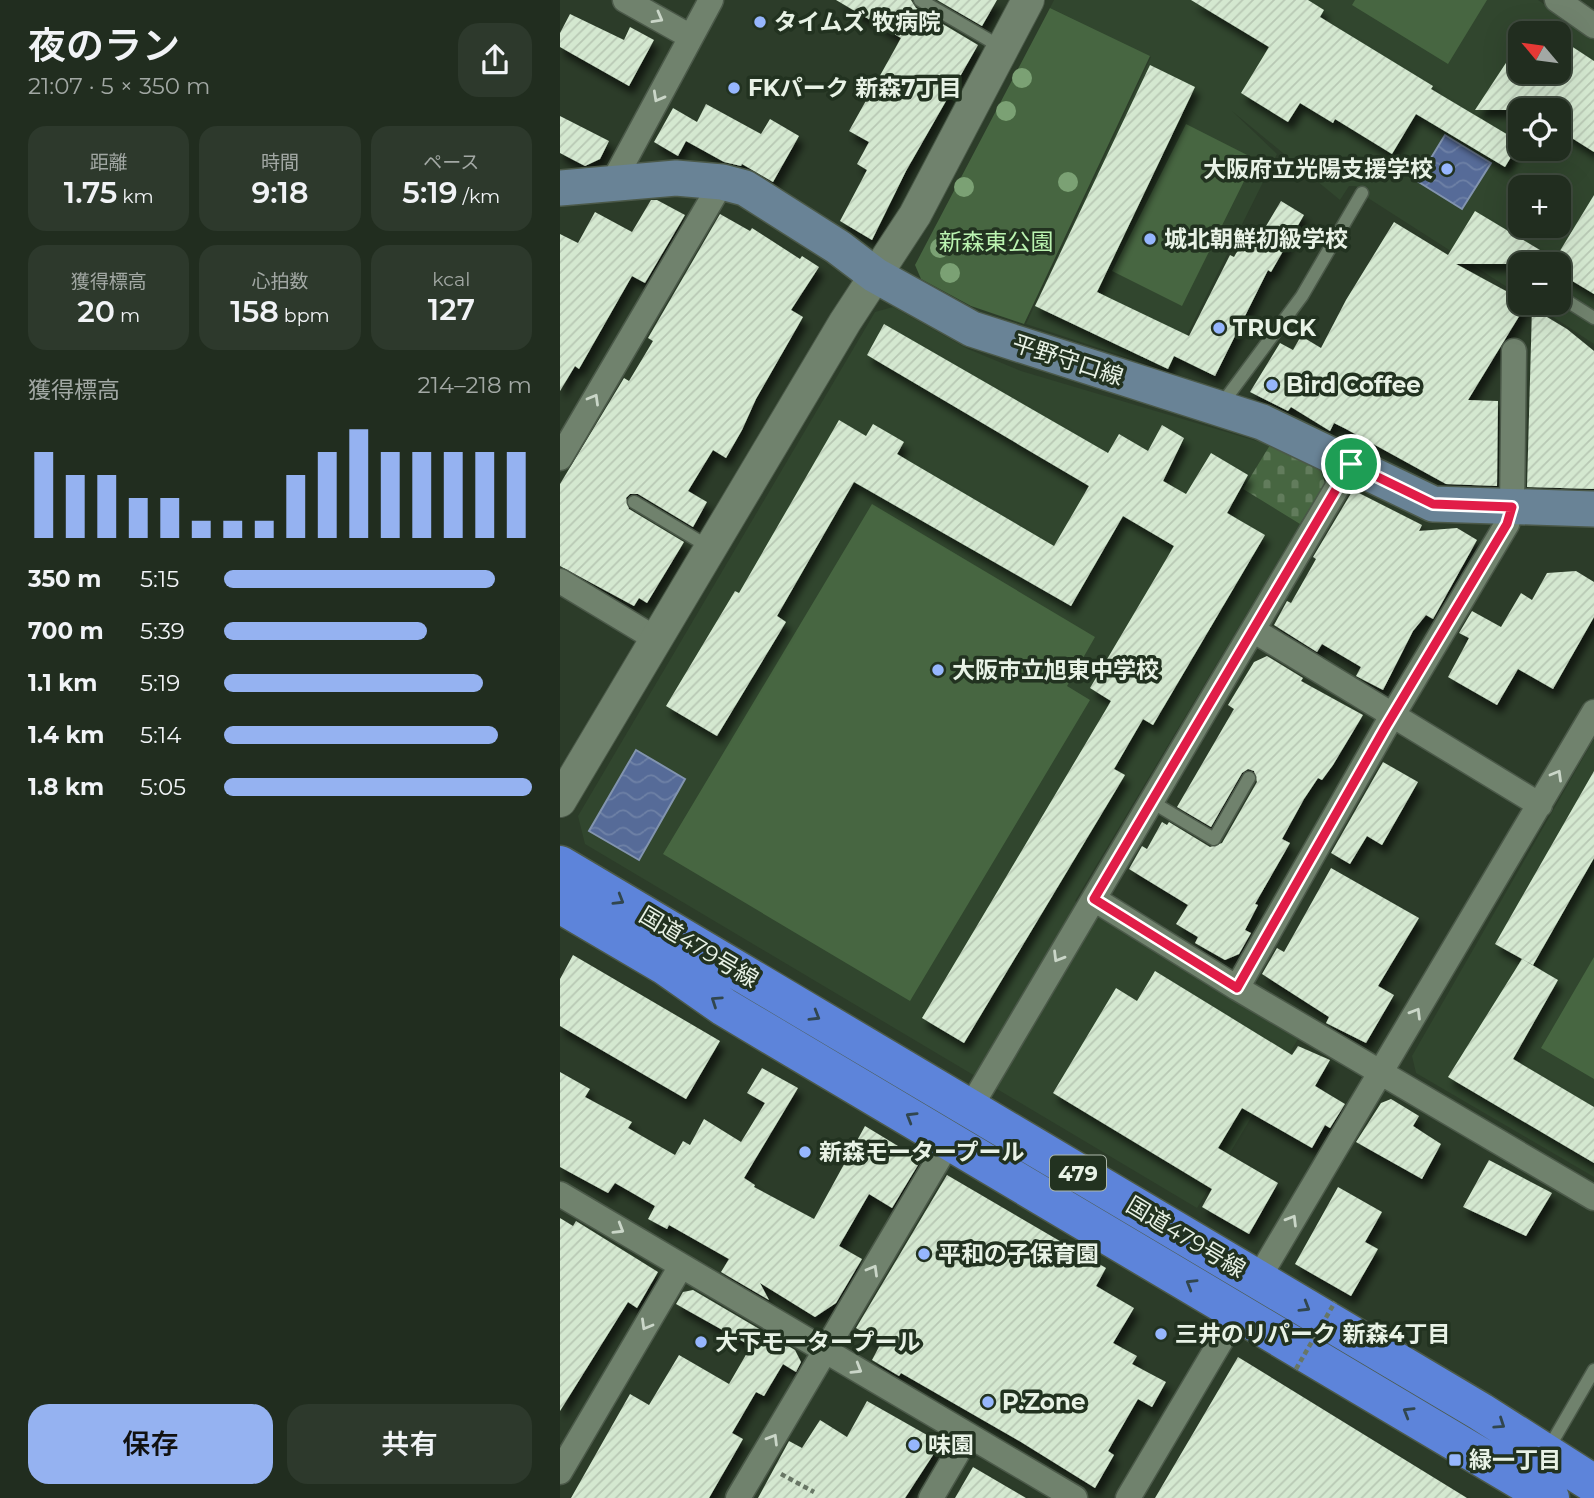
<!DOCTYPE html>
<html lang="ja">
<head>
<meta charset="utf-8">
<style>
  :root { --surface:#212d1f; --page:#2d392c; --text:#f1f3f6; --muted:#a2a8a4; --line:#3e493d; --accent:#95b2f1 }
  body { margin:0; font-family:Montserrat,"Noto Sans JP",sans-serif; background:var(--page); color:var(--text); height:100vh; display:flex; flex-direction:column; font-size:26px; white-space:nowrap }
  * { box-sizing:border-box; margin:0 }
  p { font-size:23px; color:var(--muted) }
  .icon { flex:none; width:38px; height:38px; fill:none; stroke:currentColor; stroke-width:2; stroke-linecap:round; stroke-linejoin:round }
  .map { position:relative; flex:1; overflow:hidden }
  .panel { display:flex; flex-direction:column; background:var(--surface); width:560px }
  .panel>* { flex:none }
  .needle { width:46px; rotate:299deg }
  .tools { position:absolute; left:948px; top:21px; display:grid; gap:14px }
  .tools a { display:grid; place-items:center; width:63px; height:63px; border-radius:14px; background:var(--surface); box-shadow:0 7px 28px #0002,0 0 0 2px var(--line); font-size:35px }
  .pin { position:absolute; display:grid; place-items:center; width:60px; height:60px; color:#fff; margin:-30px; border:4px solid #fff; border-radius:50%; box-shadow:0 2px 7px #0007 }
  .round { display:grid; place-items:center; flex:none; width:74px; height:74px; border-radius:21px; background:var(--page) }
  .overview { display:flex; align-items:center; justify-content:space-between; height:119px; padding:0 28px }
  h1 { font-size:38px; font-weight:600; line-height:52px }
  .metrics { display:grid; grid-template-columns:repeat(3,1fr); gap:10px; height:119px; padding:7px 28px }
  .metrics div { display:grid; align-content:center; border-radius:18px; background:var(--page); text-align:center }
  .metrics b { font-size:30px; font-weight:600 }
  .metrics small { font-size:19px; font-weight:400 }
  .metrics p { font-size:19px }
  .chart { height:196px; padding:14px 28px }
  .chart p { display:flex; justify-content:space-between }
  .chart svg { width:100%; height:126px; margin-top:7px; stroke:var(--accent); stroke-width:6 }
  .primary-button { display:flex; gap:14px; margin-top:auto; padding:14px 28px }
  .primary-button a { flex:1; height:80px; border-radius:21px; background:var(--accent); color:#111; font-size:28px; font-weight:600; line-height:80px; text-align:center }
  .primary-button a+a { background:var(--page); color:var(--text) }
  ul { padding:0 28px; list-style:none; font-size:23px }
  li { display:grid; grid-template-columns:112px 84px 1fr; align-items:center; height:52px }
  li i { height:18px; border-radius:9px; background:var(--accent) }
  main { display:flex; flex:1; min-height:0 }
  .map>svg:first-child { display:block }
</style>
</head>
<body>
<main>
<section class="panel">
<div class="overview"><div><h1>夜のラン</h1><p>21:07 · 5 × 350 m</p></div><a class="round"><svg class="icon" aria-label="share" viewBox="0 0 24 24"><path d="M12 15V3M7 8l5-5 5 5M5 13v7h14v-7"/></svg></a></div>
<div class="metrics">
<div><p>距離</p><b>1.75<small> km</small></b></div>
<div><p>時間</p><b>9:18</b></div>
<div><p>ペース</p><b>5:19<small> /km</small></b></div>
</div>
<div class="metrics">
<div><p>獲得標高</p><b>20<small> m</small></b></div>
<div><p>心拍数</p><b>158<small> bpm</small></b></div>
<div><p>kcal</p><b>127</b></div>
</div>
<div class="chart"><p><span>獲得標高</span>214–218 m</p>
<svg viewBox="0 0 160 44" preserveAspectRatio="none"><path d="M5 44V14M15 44V22M25 44V22M35 44V30M45 44V30M55 44V38M65 44V38M75 44V38M85 44V22M95 44V14M105 44V6M115 44V14M125 44V14M135 44V14M145 44V14M155 44V14"/></svg>
</div>
<ul>
<li><b>350 m</b>5:15<i style="width:88%"></i></li>
<li><b>700 m</b>5:39<i style="width:66%"></i></li>
<li><b>1.1 km</b>5:19<i style="width:84%"></i></li>
<li><b>1.4 km</b>5:14<i style="width:89%"></i></li>
<li><b>1.8 km</b>5:05<i style="width:100%"></i></li>
</ul>
<div class="primary-button"><a>保存</a><a>共有</a></div>
</section>
<div class="map">
<svg width="1034" height="1498" viewBox="0 0 1034 1498">
  <defs>
    <pattern id="cemetery-stones" width="16" height="16" patternUnits="userSpaceOnUse" patternTransform="scale(1.75)"><rect width="16" height="16" fill="#476641"/><path d="M2 7V4a2 2 0 0 1 4 0v3zM10 15v-3a2 2 0 0 1 4 0v3z" fill="#627c5c"/></pattern>
    <pattern id="water-waves" width="16" height="10" patternUnits="userSpaceOnUse" patternTransform="scale(1.75)"><rect width="16" height="10" fill="#566b98"/><path d="M0 5q4-4 8 0t8 0" fill="none" stroke="#6e81a6"/></pattern>
    <pattern id="building-hatch" width="6" height="6" patternUnits="userSpaceOnUse" patternTransform="scale(1.75)"><rect width="6" height="6" fill="#d4e8d0"/><path d="M-1 1l2-2M0 6l6-6M5 7l2-2" fill="none" stroke="#b8c8b4"/></pattern>
    <filter id="shadow"><feDropShadow dx="4.5" dy="8" stdDeviation="3.5" flood-color="#0009"/></filter>
  </defs>
  <rect width="100%" height="100%" fill="#2c3c29"/>
  <path fill="#31462e" fill-rule="evenodd" d="M494,0h484l56,38v306l-62,-41h27v-39h-38v32l-153,-98 -12,-12h-7l-9,14 -108,-89 45,43 -108,217 -143,-47 125,-267 -101,-49zM961,33h38v39h-38zM961,110h38v39h-38zM961,187h38v39h-38z
    M333,307l75,42 53,22 249,74 -27,44 57,35 -225,377 223,138 -101,169 -612,-364 -7,-28 297,-504z
    M1034,739v438l-178,-104 -4,-17z"/>
  <path fill="url(#cemetery-stones)" d="M710,445l50,23 5,15 -25,41 -57,-35z"/>
  <path fill="#476641" d="M795,0h132l-39,64 -96,-59z
    M490,8l100,48 -126,268 -53,-18 -50,-27 -6,-14z
    M626,124l69,35 -73,147 -70,-35z
    M312,504l223,133 -28,49 23,14 -180,301 -247,-147z
    M1034,957v122l-53,-31z"/>
  <path fill="url(#water-waves)" stroke="#8294af" stroke-width="2" d="M885,135l46,28 -29,46 -45,-28z
    M76,750l49,29 -46,81 -50,-29z"/>
  <path fill="url(#building-hatch)" filter="url(#shadow)" d="M276,0h75l5,8 62,37 -72,126 -34,69 -32,-19 27,-51 -10,-6 12,-22 -20,-11 52,-93z
    M377,0h60l-15,26z
    M631,0h117l16,10 -4,7 113,69 -2,3 89,53 -15,25 -89,-53 -24,40 -57,-35 -2,4 -33,-20 -12,19 -47,-29 28,-46z
    M10,14l54,26 6,-13 24,13 -25,46 -69,-39v-14z
    M999,38l35,23v91l-35,-22v-20h-84l46,-70v32h38z
    M590,65l45,22 -98,205 92,44 41,-81 4,2 15,-27 11,6 21,-35 23,14 -33,57 -3,-2 -53,106 -41,-20 -6,13 -133,-63z
    M146,104l55,30 9,-15 29,17 -26,46 -31,-18 -1,2 -17,-4 -38,-21 -8,15 -24,-14 19,-34 24,14z
    M0,116l49,25 -9,18 -15,7 -25,-13z
    M1034,195v99l-35,-21v-9h-103l63,34 -1,2 8,5 -58,95 30,1 -1,85 -51,-2 -100,-55 -12,-6 -4,8 -39,-24 -3,4 -38,-19 30,-49 13,7 8,-14 20,12 25,-48 48,-78 54,33 27,-44 80,48z
    M91,200h6l28,15 -40,68 -13,-7 -53,93 -4,-3 -15,25v-157l18,9 17,-31 37,20z
    M160,214l30,17 2,-3 48,31 2,-3 17,11 -28,43 12,7 -47,82 -14,31 -16,28 -13,-8 -25,41 19,11 -14,25 -55,-33h-8l-4,4 3,11 55,33 -37,61 -8,-5 -5,8 -74,-40v-82l64,-106 5,3 24,-40 -5,-3z
    M972,308l35,21 27,22v138l-67,-2z
    M324,324l224,129 11,-19 29,17 14,-26 22,13 -21,43 23,13 25,-41 37,22 -21,38 38,22 -112,190 -10,-6 -29,50 11,6 -161,268 -42,-25 189,-317 -21,-13 84,-142 -51,-30 -52,90 -217,-124 -77,134 9,6 -69,114 -51,-30 69,-115 4,2 100,-173 27,16 7,-12 31,18 -7,12 157,92 35,-60 -222,-131z
    M793,490l69,35 -3,6 38,-3 20,12 -44,79 -7,-4 -13,16 -30,59 -27,-14 5,-9 -39,-23 -5,8 -43,-27 13,-24 4,2 25,-44 -3,-2z
    M1016,571l18,11v35l-41,72 -35,-20 -21,36 -49,-28 21,-39 -10,-5 13,-22 29,16 20,-34 11,7 15,-27z
    M707,656l36,22 -2,3 62,34 -30,50 -11,15 -4,-2 -14,21 -22,40 8,4 -35,61 3,1 -13,25 6,3 -12,21 -14,6 -30,-17 3,-6 -22,-13 12,-19 -59,-36 13,-23 5,3 15,-27 5,3 2,-3 41,25 12,-4 35,-61 -3,-11 -6,-2 -6,4 -31,54 -34,-20 57,-98 -6,-4 26,-43z
    M823,762l35,20 -36,63 -15,-9 -17,28 -19,-11z
    M1034,771v87l-61,107 -38,-21z
    M771,868l88,50 -41,68 16,9 -28,48 -40,-20 3,-6 -67,-43 15,-26 7,4z
    M13,955l147,86 -34,58 -126,-73v-47z
    M962,959l36,21 -45,79 81,48v56l-146,-86z
    M595,971l137,84 6,-9 32,14 -15,26 30,18 -15,24 -5,-3 -13,23 -70,-40 -24,40 60,35 -29,51 -47,-27 10,-18 -159,-96 63,-105 21,13z
    M202,1068l36,20 -54,90 11,7 -1,2 60,32 51,-93 56,34 -29,48 -23,-14 -30,52 23,13 -26,44 -21,14 -55,-34 9,17 -48,-28 8,-13 -60,-34 -2,4 -19,-10 7,-13 -40,-23 -7,10 -48,-26v-95l30,17 -5,8 47,25 -4,6 47,27 8,-14 7,4 14,-26 37,23 24,-39 -18,-10z
    M831,1099l28,17 -6,10 28,18 -19,35 -66,-37 25,-39z
    M929,1160l63,33 -26,43 -63,-29z
    M387,1175l159,93 -10,18 38,22 -21,35 24,13 -5,8 34,18 -14,25 -14,-8 -30,52 6,4 -19,33 -74,-46 -120,-69 -2,3 -27,-16 9,-17 -25,-15z
    M778,1187l44,25 -17,30 13,7 -27,47 -56,-32z
    M0,1218l13,8 3,-5 82,51 -21,36 -9,-6 -68,109z
    M133,1290l102,60 6,12 -5,10 -13,-8 -19,32 -8,-4 -24,41 11,6 -34,59h-138l59,-104 19,11 30,-50 50,29 22,-38 -75,-42 7,-12z
    M678,1357l229,141h-312z
    M307,1401l67,38 1,13 -30,46h-147l31,-57 13,7 18,-28 27,17z
    M413,1467l53,31h-71z"/>
  <g fill="none" stroke-linecap="round" stroke-linejoin="round">
    <defs>
      <path id="service" d="M360,0l81,47
        M999,296l35,22
        M661,405l81,-109 60,-103
        M74,502l75,45
        M592,802l62,37 35,-61
        M987,1451l47,-81"/>
      <path id="minor" d="M65,0l66,37
        M997,0l37,26
        M53,182l98,-182
        M0,458l162,-276
        M0,581l96,58
        M693,630l287,175
        M534,899l143,89 357,210
        M677,988l148,-260 122,-204 5,-17 2,-156
        M410,1108l381,-644
        M0,1194l515,304
        M698,1279l336,-567
        M0,1472l121,-206
        M178,1498l212,-358
        M371,1498l37,-63
        M568,1498l110,-186"/>
      <path id="tertiary" d="M0,801l285,-479 70,-107 113,-215"/>
      <path id="secondary" d="M0,188l116,-10 46,4 23,6 93,59 37,28 97,54 290,93 171,82 161,5"/>
      <path id="trunk" d="M0,865l921,547 113,72
        M0,904l104,61 60,42 826,491"/>
    </defs>
    <use href="#service" stroke="#4b5949" stroke-width="15"/>
    <use href="#minor" stroke="#4b5949" stroke-width="27"/>
    <use href="#tertiary" stroke="#4b5949" stroke-width="34"/>
    <use href="#secondary" stroke="#4b5949" stroke-width="38"/>
    <use href="#trunk" stroke="#4b5949" stroke-width="41"/>
    <path stroke="#687665" stroke-width="4.5" stroke-dasharray="5 3.5" stroke-linecap="butt" d="M221,1474l33,18"/>
    <use href="#service" stroke="#70826d" stroke-width="12"/>
    <use href="#minor" stroke="#70826d" stroke-width="24"/>
    <use href="#tertiary" stroke="#70826d" stroke-width="32"/>
    <use href="#secondary" stroke="#698396" stroke-width="35"/>
    <use href="#trunk" stroke="#5d84da" stroke-width="38"/>
    <path stroke="#687665" stroke-width="4.5" stroke-dasharray="5 3.5" stroke-linecap="butt" d="M736,1369l39,-67"/>
  </g>
  <g fill="#7ba174">
    <circle cx="462" cy="78" r="10"/>
    <circle cx="446" cy="111" r="10"/>
    <circle cx="508" cy="182" r="10"/>
    <circle cx="404" cy="187" r="10"/>
    <circle cx="380" cy="248" r="10"/>
    <circle cx="390" cy="273" r="10"/>
  </g>
  <defs><path id="oneway-chevron" d="M-2-3.5L2.5 0L-2 3.5" fill="none" stroke-width="1.6" stroke-linecap="round" stroke-linejoin="round" transform="scale(1.75)"/></defs>
  <g stroke="#cad6c8">
    <use href="#oneway-chevron" transform="translate(98 18) rotate(29)"/>
    <use href="#oneway-chevron" transform="translate(98 97) rotate(119)"/>
    <use href="#oneway-chevron" transform="translate(34 399) rotate(-60)"/>
    <use href="#oneway-chevron" transform="translate(997 775) rotate(-60)"/>
    <use href="#oneway-chevron" transform="translate(498 957) rotate(121)"/>
    <use href="#oneway-chevron" transform="translate(856 1013) rotate(-59)"/>
    <use href="#oneway-chevron" transform="translate(732 1220) rotate(-59)"/>
    <use href="#oneway-chevron" transform="translate(59 1229) rotate(31)"/>
    <use href="#oneway-chevron" transform="translate(313 1270) rotate(-60)"/>
    <use href="#oneway-chevron" transform="translate(86 1325) rotate(120)"/>
    <use href="#oneway-chevron" transform="translate(297 1369) rotate(31)"/>
    <use href="#oneway-chevron" transform="translate(213 1439) rotate(-59)"/>
  </g>
  <g stroke="#31464e">
    <use href="#oneway-chevron" transform="translate(59 900) rotate(31)"/>
    <use href="#oneway-chevron" transform="translate(156 1001) rotate(-146)"/>
    <use href="#oneway-chevron" transform="translate(255 1016) rotate(31)"/>
    <use href="#oneway-chevron" transform="translate(351 1117) rotate(-149)"/>
    <use href="#oneway-chevron" transform="translate(631 1284) rotate(-149)"/>
    <use href="#oneway-chevron" transform="translate(745 1307) rotate(31)"/>
    <use href="#oneway-chevron" transform="translate(848 1412) rotate(-149)"/>
    <use href="#oneway-chevron" transform="translate(940 1424) rotate(34)"/>
  </g>
  <g fill="none" stroke-linecap="round" stroke-linejoin="round">
    <defs>
      <path id="route" d="M791,464l82,40 79,3 -5,17 -122,204 -148,260 -143,-89z"/>
    </defs>
    <use href="#route" stroke="#fff" stroke-width="14"/>
    <use href="#route" stroke="#e11d48" stroke-width="9"/>
  </g>
  <g fill="#96b6fd" stroke="#223220" stroke-width="2.5">
    <circle cx="200" cy="22" r="7"/>
    <circle cx="174" cy="88" r="7"/>
    <circle cx="887" cy="169" r="7"/>
    <circle cx="590" cy="239" r="7"/>
    <circle cx="659" cy="328" r="7"/>
    <circle cx="712" cy="385" r="7"/>
    <circle cx="378" cy="670" r="7"/>
    <circle cx="245" cy="1152" r="7"/>
    <circle cx="364" cy="1254" r="7"/>
    <circle cx="601" cy="1334" r="7"/>
    <circle cx="141" cy="1342" r="7"/>
    <circle cx="428" cy="1402" r="7"/>
    <circle cx="354" cy="1445" r="7"/>
    <rect x="888" y="1453" width="14" height="14" rx="3.5"/>
  </g>
  <g text-anchor="middle" dominant-baseline="central" stroke-width="7" stroke-linejoin="round" paint-order="stroke">
    <rect fill="#223220" stroke="#adb8ab" stroke-width="2" x="490" y="1155.5" width="56" height="35" rx="5"/>
    <g font-size="21" font-weight="bold" fill="#e8f2e6">
      <text x="518" y="1173">479</text>
    </g>
    <g font-size="23" font-weight="bold" fill="#e8f2e6" stroke="#223220" text-anchor="start">
      <text x="214" y="22">タイムズ 牧病院</text>
      <text x="188" y="88">FKパーク 新森7丁目</text>
      <text x="873" y="169" text-anchor="end">大阪府立光陽支援学校</text>
      <text x="604" y="239">城北朝鮮初級学校</text>
      <text x="673" y="328">TRUCK</text>
      <text x="726" y="385">Bird Coffee</text>
      <text x="392" y="670">大阪市立旭東中学校</text>
      <text x="259" y="1152">新森モータープール</text>
      <text x="378" y="1254">平和の子保育園</text>
      <text x="615" y="1334">三井のリパーク 新森4丁目</text>
      <text x="155" y="1342">大下モータープール</text>
      <text x="442" y="1402">P.Zone</text>
      <text x="368" y="1445">味園</text>
      <text x="909" y="1460">緑一丁目</text>
    </g>
    <g font-size="23" fill="#bbf4b1" stroke="#223220">
      <text x="436" y="242">新森東公園</text>
    </g>
    <g font-size="23" fill="#e8f2e6" stroke="#223220">
      <text transform="translate(508 360) rotate(18)">平野守口線</text>
      <text transform="translate(139 947) rotate(31)">国道479号線</text>
      <text transform="translate(626 1237) rotate(31)">国道479号線</text>
    </g>
  </g>
</svg>
<div class="tools">
<a><svg class="needle" viewBox="-14 -14 28 28"><path d="M0-13l5 13h-10z" fill="#e53935"/><path d="M0 13l5-13h-10z" fill="#a2a8a4"/></svg></a>
<a><svg class="icon" aria-label="locate" viewBox="0 0 24 24"><circle cx="12" cy="12" r="6"/><path d="M12 2v4M12 18v4M2 12h4M18 12h4"/></svg></a>
<a>+</a>
<a>−</a>
</div>
<div class="pin" style="left:791px;top:464px;background:#1e9e55"><svg class="icon" aria-label="arrive" viewBox="0 0 24 24"><path d="M6 21V4h12l-3 4 3 4H6"/></svg></div>
</div>
</main>
</body>
</html>
